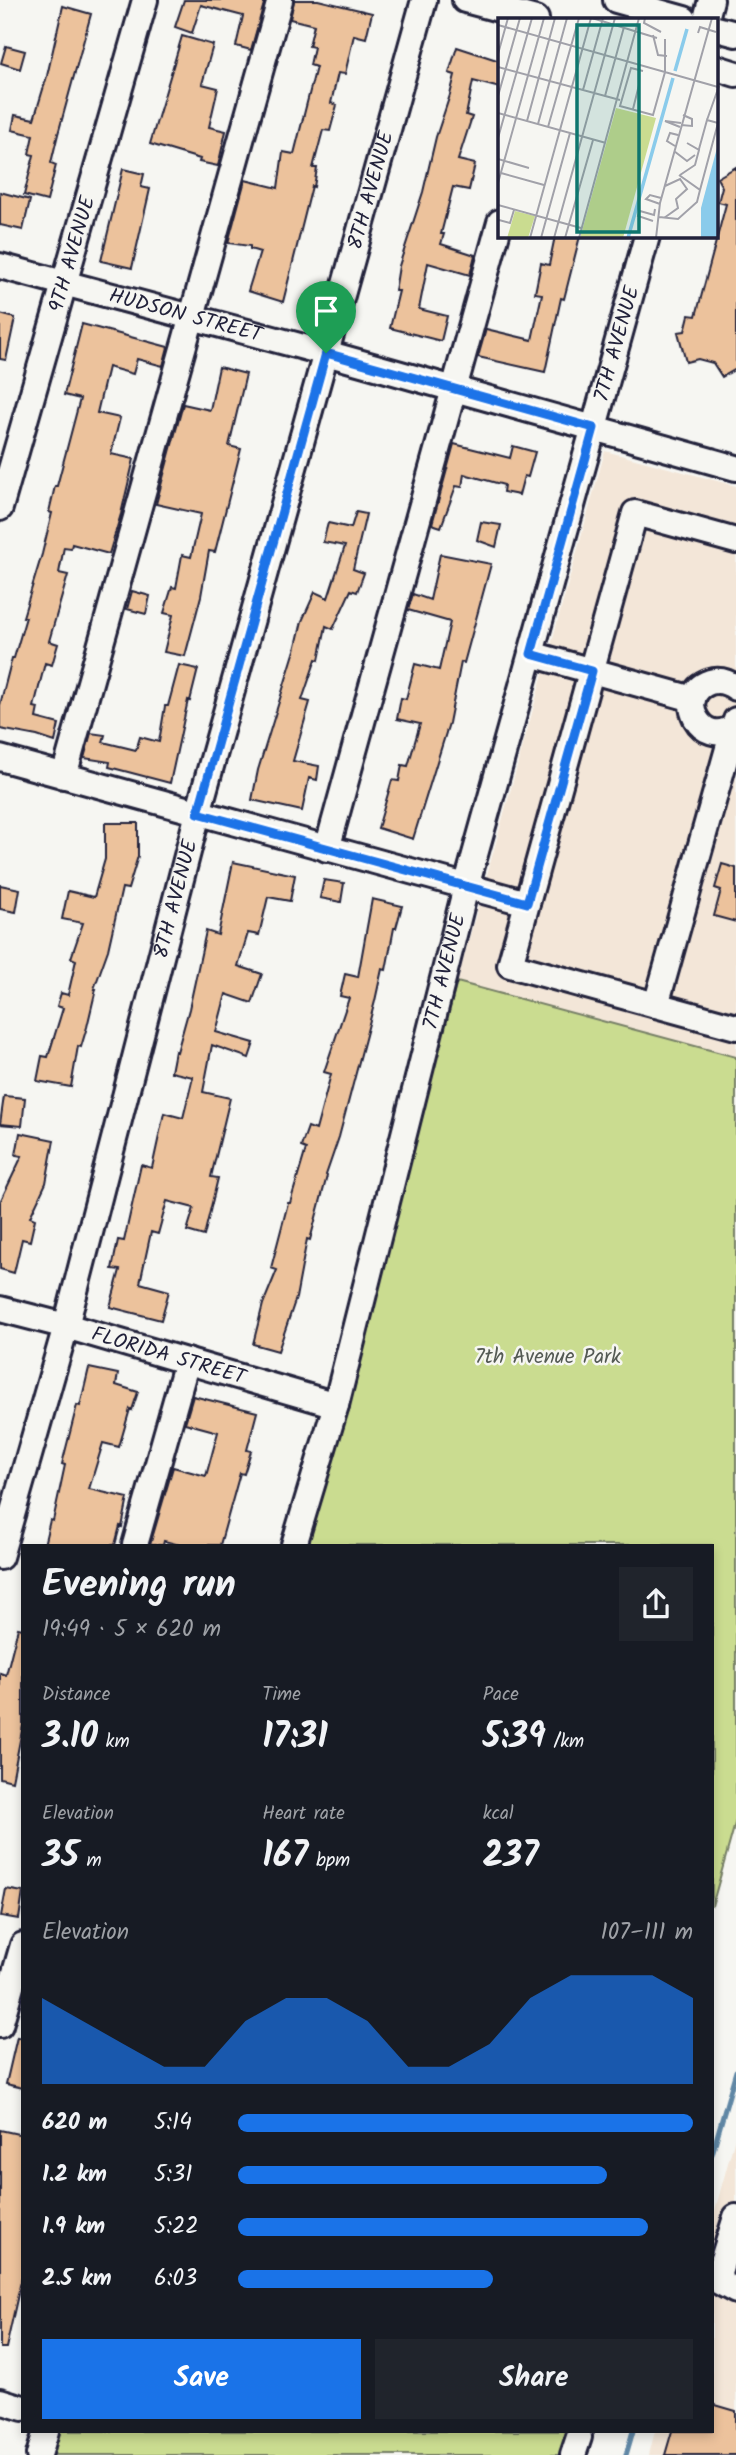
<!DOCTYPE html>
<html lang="en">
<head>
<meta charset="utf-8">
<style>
  :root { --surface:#171b24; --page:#20242c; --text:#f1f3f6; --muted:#9ea1a6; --accent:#1a73e8 }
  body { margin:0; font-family:Kalam,sans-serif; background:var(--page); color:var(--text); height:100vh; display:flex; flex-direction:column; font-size:26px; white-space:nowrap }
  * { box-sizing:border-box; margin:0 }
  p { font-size:23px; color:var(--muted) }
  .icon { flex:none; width:38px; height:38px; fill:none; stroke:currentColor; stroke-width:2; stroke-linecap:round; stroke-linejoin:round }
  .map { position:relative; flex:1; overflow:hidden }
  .details { position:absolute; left:21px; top:1544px; width:693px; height:889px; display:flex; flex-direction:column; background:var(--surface); border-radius:0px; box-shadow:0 4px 10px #0003 }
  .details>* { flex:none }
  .pin { position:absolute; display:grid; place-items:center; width:60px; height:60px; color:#fff; margin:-72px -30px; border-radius:50% 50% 50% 0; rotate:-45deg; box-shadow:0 0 7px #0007 }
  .pin .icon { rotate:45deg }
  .round { display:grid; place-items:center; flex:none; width:74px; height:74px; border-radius:0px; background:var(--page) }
  .summary { display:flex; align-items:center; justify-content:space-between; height:119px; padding:0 21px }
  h1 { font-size:38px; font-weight:700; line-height:52px }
  .stats { display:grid; grid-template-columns:repeat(3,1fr); gap:10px; height:119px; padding:7px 21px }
  .stats div { display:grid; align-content:center }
  .stats b { font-size:35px; font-weight:700 }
  .stats small { font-size:19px; font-weight:400 }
  .stats p { font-size:19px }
  .chart { height:196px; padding:14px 21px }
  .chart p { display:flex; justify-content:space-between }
  .chart svg { width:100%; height:126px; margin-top:7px; fill:var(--accent); opacity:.7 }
  .primary-button { display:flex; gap:14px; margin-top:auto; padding:14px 21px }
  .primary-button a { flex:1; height:80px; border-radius:0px; background:var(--accent); color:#fff; font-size:28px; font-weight:700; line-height:80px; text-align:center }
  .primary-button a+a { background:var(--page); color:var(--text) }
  ul { padding:0 21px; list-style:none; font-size:23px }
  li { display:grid; grid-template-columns:112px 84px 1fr; align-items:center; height:52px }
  li i { height:18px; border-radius:9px; background:var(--accent) }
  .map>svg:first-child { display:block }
</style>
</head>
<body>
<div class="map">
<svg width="736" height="2455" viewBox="0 0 736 2455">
  <rect width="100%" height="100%" fill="#f6f6f2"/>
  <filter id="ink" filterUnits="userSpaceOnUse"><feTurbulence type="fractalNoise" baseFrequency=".0143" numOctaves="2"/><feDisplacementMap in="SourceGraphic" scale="14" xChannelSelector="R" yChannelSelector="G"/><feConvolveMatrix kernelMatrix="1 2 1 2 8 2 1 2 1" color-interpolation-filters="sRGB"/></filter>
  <g filter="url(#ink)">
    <path fill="#f3e6d8" d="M605,451l131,35v571l-279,-75z
      M736,2134v321h-87l6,-24h57v-210z"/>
    <path fill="#cadc90" stroke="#767f66" stroke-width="2" d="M457,982l279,75v763l-24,86v-361h-409z
      M60,2431h508l-6,24h-508z"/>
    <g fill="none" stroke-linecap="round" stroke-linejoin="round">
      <path stroke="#6087a5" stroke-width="5" d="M712,2154l24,-83
        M626,2455l7,-24"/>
    </g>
    <path fill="#ecc29c" stroke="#22223b" stroke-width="2" d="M184,0h81l-14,50 -15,-4 7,-30 -42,-11 -9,28 -17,-6z
      M294,0h24l54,13 -6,25 -12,-3 -9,39 -7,-1 -7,30 6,2 -7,26 -7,-1 -10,38h4l-3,19 -2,-1 -29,116 -35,-11 12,-39 -10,-3v-3l-22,-3 17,-63 33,8 5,-36 11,2 22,-87 -6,-2 4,-18 -5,-1 5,-21 -24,-6z
      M63,6l28,8 -33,120 -7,29 5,2 -9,36 -23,-6 10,-40 -5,-1 4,-19 -21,-5 3,-15 19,4 13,-43z
      M182,36l31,9 -11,39 16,4 -9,39 17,4 -8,35 -19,-4 1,-3 -50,-15z
      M6,46l19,5 -5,18 -19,-6z
      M457,47l43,14v27l-27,-7 -7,34 6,2 -14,43 17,4 -6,26 -16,-3 -12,47h3l-3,10 34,11 -5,20 -42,-12 -9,46 28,7 -6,25 -51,-13 9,-37h-4l4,-25 24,-74 13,-55 14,-42 5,-20 -6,-2z
      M736,167v202l-14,8 -9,-14 -15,-4 -12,3 -8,-30 7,-1 4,-16 7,1 30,-112 -8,-2 4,-15 -5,-9z
      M123,169l21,5 -3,13 9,2 -18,79 -31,-7z
      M0,192l30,8 -7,30 -23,-5z
      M555,236h25l-16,63 -3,-1 -16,74 -67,-15 8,-28 46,11 10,-46 -7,-1 6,-30 8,2z
      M0,314l15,4 -9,42 -6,-1z
      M82,324l86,23 -5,19 -26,-7 -4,15 -25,-7 -11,46 23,5 -9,36 23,5 -13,55 -12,40 -37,-10 -1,4 -7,-1 -5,26 9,2 -19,66 9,3 -6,21 -7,-2 -11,44 4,1 -2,10 23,6 -4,18 -18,-6 -37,-7v-24l12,-47h2l12,-41h-3l19,-63 10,-41 -3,-1 6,-26h2l23,-87 -16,-4z
      M219,367l27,7 -17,72 12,3 -26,103 -6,-1 -8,45 -16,60 -21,-4 9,-37 -9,-2 8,-26 4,1 6,-33 9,2 10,-43 -45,-10 27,-100 27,6z
      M454,444l56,14 3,-12 22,6 -7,25 -4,-1 -5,19 -16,-3 1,-7 -40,-11 -2,13 -6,-1 -15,41 -9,-3z
      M356,512l10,2 -13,55 11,4 -7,19 -6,-2 -18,39 -7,-3 -7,34 -3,-1 -14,41 8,2 -17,59 26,5 -2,14 -8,-2 -7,33 -50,-11 6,-30 37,-120 7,-29 13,-29 13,6 17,-52 -22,-4 5,-19 23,5z
      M481,522l20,3 -5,22 -19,-7z
      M440,554l51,10 -27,99 -3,-1 -12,61 -36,116 -35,-11 14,-48 7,1 3,-16 6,1 12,-42 -23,-5 4,-21 5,1 9,-35 24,6 11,-48 -42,-12 5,-16 17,6z
      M132,591l18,5 -4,18 -19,-5z
      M179,665l19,4 -8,32 -2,-1 -18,83 -61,-16 1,-5 -26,-4 7,-25 14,2 -2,7 33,8 4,-13 19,5 6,-36h3z
      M105,823h33v33l-10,33 -6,-1 -14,62 -14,39h2l-9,38 -6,20 -3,-1 -7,41 -34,-6 5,-25 6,1 15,-49 -6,-2 4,-13 7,2 8,-35 -5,-2 12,-35 -21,-4 6,-28 26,6 11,-38z
      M233,862l62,13 -5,26 -22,-4 -9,38 -11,-2 -10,33 24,8 -10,29 -26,-9 -10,38 38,11 -5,15 -37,-13 -9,47 27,6 -19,79 7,1 -14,58 -17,-5 7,-23 -27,-7 -9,33 -7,-2 -11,51 29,8 -8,29 -51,-13 10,-37 -8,-1 6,-29 6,1 17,-76 11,3 12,-55 19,5 10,-41 -22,-5 4,-21 2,1 12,-43 17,-78 12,4z
      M722,864l14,4v54l-22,-6 7,-26 -6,-2z
      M324,880l20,3 -3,19 -21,-4z
      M0,885l20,4 -4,23 -16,-3z
      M372,899l30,7 -6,22h-2l-8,42 -4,-1 -7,32 -36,136 -13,38 1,1 -17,64 -3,-1 -11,59 -18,53 -25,-7 10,-40 14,-34 -6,-2 17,-65h2l16,-54 -5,-2 7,-20 8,3 15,-56 -7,-2 25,-74 -9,-2 5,-22 13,3z
      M4,1096l21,2 -3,28 -22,-2z
      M20,1133l34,7 -8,43 -16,34 5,2 -5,22 -8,-2 -8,34 -14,-4v-67l22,-46 -6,-1z
      M89,1368l29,6 -2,11 22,7 -6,18 -2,-1 -11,38 -16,-4 -14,46 39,9 -6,29 -2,-1 -5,19h-71l6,-25 3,1 12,-56 -3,-1 15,-59 3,1z
      M193,1396l64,16 -10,38 4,1 -7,23 -4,-1 -20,72h-40l-16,-4 -1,4h-13l23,-78 33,9 12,-44 -33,-9z
      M18,1628l5,1v96l-11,56 -12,-3v-105l6,2z
      M6,1889l17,3 -4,27 -18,-3z
      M17,2037l6,1v50l-17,-4z
      M0,2130l23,5v137l-17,76h-6z
      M712,2404l24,7v44h-71l7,-24h40z"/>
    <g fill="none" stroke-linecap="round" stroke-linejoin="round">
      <defs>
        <g id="minor">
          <path d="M465,0l71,19"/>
          <path d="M616,0l68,19"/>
          <path d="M706,19l5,-19"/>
          <path d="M717,29l19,5"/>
          <path d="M717,68l19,6"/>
          <path id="s1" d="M0,266l326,87 410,115"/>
          <path id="s2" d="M0,508l145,-508"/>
          <path d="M736,541l-101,-28 -125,452 226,62"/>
          <path d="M531,654l162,45"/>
          <path d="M734,726c-32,25 -62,-31 -24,-44 10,-3 18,0 26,6"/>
          <path d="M0,758l527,145"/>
          <path d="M64,776l216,-776"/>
          <path d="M327,849l173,-627"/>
          <path d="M656,1005l80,-285"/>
          <path id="s3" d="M0,1309l66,17 270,79"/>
          <path d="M135,1545l52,-184"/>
          <path id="s4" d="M294,1545l42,-140 130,-518 181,-651"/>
          <path id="s5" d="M0,1557l66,-231 132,-513 226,-813"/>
          <path d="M0,2025l23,-80"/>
          <path d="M736,2217l-17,55 2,11 15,8"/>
          <path d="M0,2401l23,7"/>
          <path d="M39,2455l7,-24"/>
          <path d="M573,2455l6,-18"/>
        </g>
      </defs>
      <use href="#minor" stroke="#22223b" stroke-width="30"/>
      <use href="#minor" stroke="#f6f6f2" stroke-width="24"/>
    </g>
  </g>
  <g fill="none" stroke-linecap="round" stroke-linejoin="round" filter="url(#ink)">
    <defs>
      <path id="route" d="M326,353l268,75 -63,226 61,17 -65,232 -329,-90z"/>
    </defs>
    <use href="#route" stroke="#fff" stroke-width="14"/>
    <use href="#route" stroke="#1a73e8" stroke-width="9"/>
  </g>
  <g text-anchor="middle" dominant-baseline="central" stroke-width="5" stroke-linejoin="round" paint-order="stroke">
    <g font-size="21" fill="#22223b" stroke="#f6f6f2">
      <text stroke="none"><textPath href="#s5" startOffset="1416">8TH AVENUE</textPath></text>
      <text stroke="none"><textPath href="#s2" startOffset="264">9TH AVENUE</textPath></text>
      <text stroke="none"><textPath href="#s1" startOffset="192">HUDSON STREET</textPath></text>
      <text stroke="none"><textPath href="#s4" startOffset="1244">7TH AVENUE</textPath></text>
      <text stroke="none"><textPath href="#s5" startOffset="681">8TH AVENUE</textPath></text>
      <text stroke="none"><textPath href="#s4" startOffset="593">7TH AVENUE</textPath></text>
      <text stroke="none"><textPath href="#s3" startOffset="175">FLORIDA STREET</textPath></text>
    </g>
    <g font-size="21" fill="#545a54" stroke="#f6f6f2">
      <text x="548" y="1357">7th Avenue Park</text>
    </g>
  </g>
  <g transform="translate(498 18)">
    <rect width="220" height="220" fill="#f6f6f2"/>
    <path d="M118,90l40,10 -33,120h-43zM17,193l20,5 -7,22h-21z" fill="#cadc90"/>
    <path d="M220,126v94h-17v-30z" fill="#8acbeb"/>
    <path fill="none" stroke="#8acbeb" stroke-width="3.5" d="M177,53l12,-42M130,220l45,-160"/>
    <path fill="none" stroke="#a1a1a9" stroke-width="2" d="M94,0l65,20M147,0l-1,5 17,9M0,7l220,62M200,15l2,-6 16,5M155,17l5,20 9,1M0,36l10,-36M0,49l122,33M145,53l-12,-3 -11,38 33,9 12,-43v-33M85,72l20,-72M0,78l22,-78M107,78l19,-69M135,91l6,-24M0,95l108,30M209,102l12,-34M29,103l28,-103M40,106l29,-106M183,107l11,1v-7l-9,-4M50,109l31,-109M182,109l-15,-6 16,2M0,120l34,-120M177,128l-8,-5 3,-8 8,2M201,131l8,-29 11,3 -18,67M176,133l13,10 8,-6M0,141l31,9M3,155l43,12M182,157l15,-10 4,-15 -12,-7M0,165l46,-165M162,186l-14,-5 4,-4 11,3M0,187l83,23M161,199l19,2 19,-17 3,-12 -21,-15M166,200l14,-10 -2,-9 11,-10 -7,-10 -15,7M1,202l11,3 4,-13M155,203l-15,-5 2,-5 14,4 1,-6M32,220l61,-220M43,220l29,-105M56,220l61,-220M67,220l28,-98M81,220l60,-220M158,220l4,-35 52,-185"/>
    <path fill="#0f766e" fill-opacity="0.15" stroke="#0f766e" stroke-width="3.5" d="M79,7h62v207h-62z"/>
    <rect width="220" height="220" fill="none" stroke="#22223b" stroke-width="3.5"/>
  </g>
</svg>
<div class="pin" style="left:326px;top:353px;background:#1e9e55"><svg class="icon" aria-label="arrive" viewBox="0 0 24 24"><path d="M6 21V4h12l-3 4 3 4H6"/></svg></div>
<section class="details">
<div class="summary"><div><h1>Evening run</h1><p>19:49 · 5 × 620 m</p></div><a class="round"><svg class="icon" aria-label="share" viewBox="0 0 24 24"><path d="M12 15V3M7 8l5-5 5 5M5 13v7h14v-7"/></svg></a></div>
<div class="stats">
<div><p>Distance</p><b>3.10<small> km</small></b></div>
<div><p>Time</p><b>17:31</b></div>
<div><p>Pace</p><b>5:39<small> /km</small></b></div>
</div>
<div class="stats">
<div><p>Elevation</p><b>35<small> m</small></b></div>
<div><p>Heart rate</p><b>167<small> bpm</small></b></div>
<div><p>kcal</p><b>237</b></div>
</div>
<div class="chart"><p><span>Elevation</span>107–111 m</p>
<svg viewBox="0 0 160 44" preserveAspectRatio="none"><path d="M0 44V14L10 22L20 30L30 38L40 38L50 22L60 14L70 14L80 22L90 38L100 38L110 30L120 14L130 6L140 6L150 6L160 14V44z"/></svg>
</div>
<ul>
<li><b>620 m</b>5:14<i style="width:100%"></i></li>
<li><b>1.2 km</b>5:31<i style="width:81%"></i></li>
<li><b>1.9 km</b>5:22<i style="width:90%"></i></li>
<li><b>2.5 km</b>6:03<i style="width:56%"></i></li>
</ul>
<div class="primary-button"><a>Save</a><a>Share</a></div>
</section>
</div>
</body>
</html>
